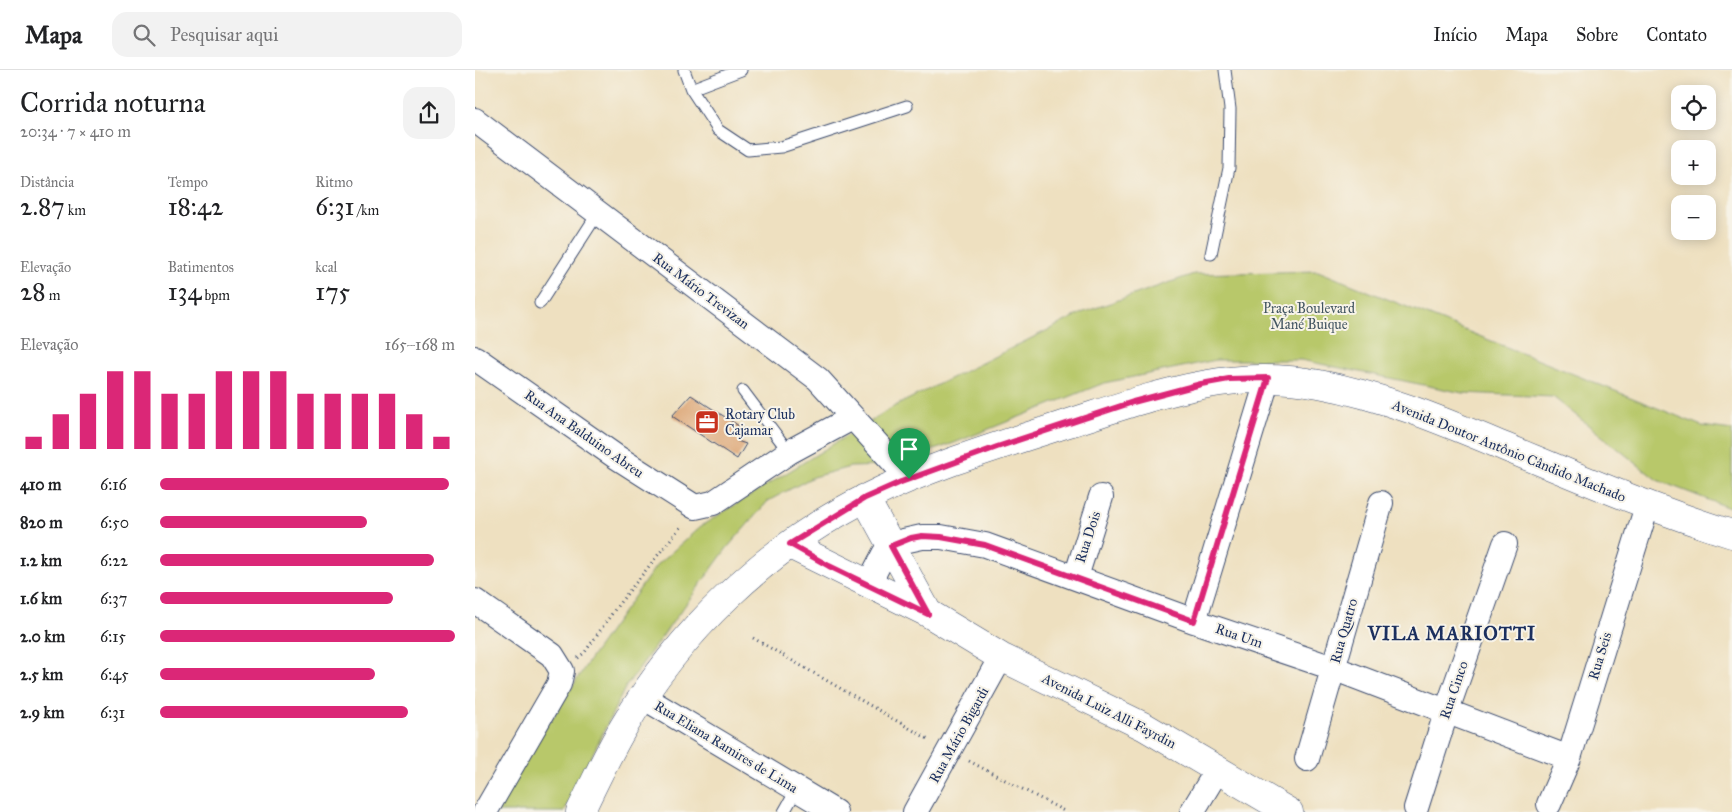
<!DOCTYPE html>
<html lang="pt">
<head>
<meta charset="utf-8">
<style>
  :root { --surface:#fff; --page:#f2f2f2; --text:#202124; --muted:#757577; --line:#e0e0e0; --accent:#db2777 }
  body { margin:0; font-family:"IM FELL Great Primer",serif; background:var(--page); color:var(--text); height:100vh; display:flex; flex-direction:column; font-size:19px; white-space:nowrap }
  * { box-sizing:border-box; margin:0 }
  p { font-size:16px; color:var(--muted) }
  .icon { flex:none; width:28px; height:28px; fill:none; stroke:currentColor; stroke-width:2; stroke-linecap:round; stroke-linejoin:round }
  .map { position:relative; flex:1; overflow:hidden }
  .drawer { display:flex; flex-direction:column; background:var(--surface); width:475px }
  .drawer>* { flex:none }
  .tools { position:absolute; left:1196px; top:15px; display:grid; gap:10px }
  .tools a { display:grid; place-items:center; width:45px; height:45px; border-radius:10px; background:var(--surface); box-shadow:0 2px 12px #0003; font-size:25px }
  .pin { position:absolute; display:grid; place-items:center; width:42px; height:42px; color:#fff; margin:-51px -21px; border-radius:50% 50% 50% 0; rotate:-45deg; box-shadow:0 0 5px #0007 }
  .pin .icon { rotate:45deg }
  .round { display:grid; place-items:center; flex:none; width:52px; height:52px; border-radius:15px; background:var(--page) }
  .summary { display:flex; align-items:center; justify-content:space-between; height:85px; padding:0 20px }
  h1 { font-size:28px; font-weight:600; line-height:38px }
  .figures { display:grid; grid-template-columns:repeat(3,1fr); gap:8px; height:85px; padding:5px 20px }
  .figures div { display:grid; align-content:center }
  .figures b { font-size:25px; font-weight:600 }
  .figures small { font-size:14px; font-weight:400 }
  .figures p { font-size:14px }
  .chart { height:140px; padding:10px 20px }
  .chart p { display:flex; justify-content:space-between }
  .chart svg { width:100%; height:90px; margin-top:5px; stroke:var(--accent); stroke-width:6 }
  ul { padding:0 20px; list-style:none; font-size:16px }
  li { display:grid; grid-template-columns:80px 60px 1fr; align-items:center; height:38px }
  li i { height:12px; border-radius:6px; background:var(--accent) }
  header { display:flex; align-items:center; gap:30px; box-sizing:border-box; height:70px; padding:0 25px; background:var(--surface); border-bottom:1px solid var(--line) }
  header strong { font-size:24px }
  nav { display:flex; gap:28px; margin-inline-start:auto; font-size:18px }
  .search { width:350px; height:45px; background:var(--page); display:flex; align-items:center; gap:12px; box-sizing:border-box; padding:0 18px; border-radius:15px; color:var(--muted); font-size:19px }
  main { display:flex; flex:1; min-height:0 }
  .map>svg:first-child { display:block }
</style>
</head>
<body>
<header>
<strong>Mapa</strong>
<div class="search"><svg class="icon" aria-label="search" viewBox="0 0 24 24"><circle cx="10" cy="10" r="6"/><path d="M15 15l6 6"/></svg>Pesquisar aqui</div>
<nav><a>Início</a><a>Mapa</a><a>Sobre</a><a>Contato</a></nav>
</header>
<main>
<section class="drawer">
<div class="summary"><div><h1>Corrida noturna</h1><p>20:34 · 7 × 410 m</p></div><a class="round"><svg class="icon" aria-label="share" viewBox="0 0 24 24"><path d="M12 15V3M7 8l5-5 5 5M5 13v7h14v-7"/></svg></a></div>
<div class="figures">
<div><p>Distância</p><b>2.87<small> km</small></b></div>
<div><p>Tempo</p><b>18:42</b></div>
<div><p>Ritmo</p><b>6:31<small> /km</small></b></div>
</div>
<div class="figures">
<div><p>Elevação</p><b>28<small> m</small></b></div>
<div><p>Batimentos</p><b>134<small> bpm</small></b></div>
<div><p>kcal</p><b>175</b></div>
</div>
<div class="chart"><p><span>Elevação</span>165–168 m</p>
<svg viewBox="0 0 160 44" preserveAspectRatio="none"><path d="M5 44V38M15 44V27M25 44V17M35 44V6M45 44V6M55 44V17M65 44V17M75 44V6M85 44V6M95 44V6M105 44V17M115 44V17M125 44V17M135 44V17M145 44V27M155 44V38"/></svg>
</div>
<ul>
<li><b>410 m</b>6:16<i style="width:98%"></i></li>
<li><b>820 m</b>6:50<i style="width:70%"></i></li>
<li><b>1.2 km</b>6:22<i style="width:93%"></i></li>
<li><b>1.6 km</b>6:37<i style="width:79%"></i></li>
<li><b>2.0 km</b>6:15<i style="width:100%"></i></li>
<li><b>2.5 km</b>6:45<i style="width:73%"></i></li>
<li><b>2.9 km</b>6:31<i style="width:84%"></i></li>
</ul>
</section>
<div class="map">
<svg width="1257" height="742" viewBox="0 0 1257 742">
  <rect width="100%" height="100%" fill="#f7f3e8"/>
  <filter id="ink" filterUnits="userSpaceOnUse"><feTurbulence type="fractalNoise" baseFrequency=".02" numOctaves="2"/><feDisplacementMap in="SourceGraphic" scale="10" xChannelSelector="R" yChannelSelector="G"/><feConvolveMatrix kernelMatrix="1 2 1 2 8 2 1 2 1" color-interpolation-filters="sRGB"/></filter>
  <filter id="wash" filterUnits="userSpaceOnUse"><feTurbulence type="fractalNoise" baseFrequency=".0096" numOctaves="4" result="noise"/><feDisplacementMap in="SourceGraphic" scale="20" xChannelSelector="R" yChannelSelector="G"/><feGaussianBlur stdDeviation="1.12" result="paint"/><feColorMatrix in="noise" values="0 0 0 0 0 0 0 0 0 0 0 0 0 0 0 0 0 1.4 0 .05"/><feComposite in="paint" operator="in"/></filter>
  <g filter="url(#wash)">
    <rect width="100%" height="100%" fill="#eee0c0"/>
    <path fill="#b8c86b" stroke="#6a7c64" d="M843,201l384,155 30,4v79l-75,-29 -104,-83 -90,-4 -162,-33h-85l-112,23 -150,60 -67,23 -37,1 -37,10 -45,24 -41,47 -101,138 -62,126h-72l96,-150 68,-96 45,-40 192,-119 191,-95 110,-38z"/>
    <g id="blocks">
      <path fill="#dba371" d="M216,325l51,33 -5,13 9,3 -9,15 -65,-43z"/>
    </g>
  </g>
  <g filter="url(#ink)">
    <use href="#blocks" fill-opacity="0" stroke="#3b4a6d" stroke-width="1"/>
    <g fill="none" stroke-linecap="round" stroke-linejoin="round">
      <defs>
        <path id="service" d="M209,0l7,19 27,41 30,20 33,-3 126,-41
          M216,19l50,-19
          M736,184l18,-86 1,-59 -5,-39
          M65,233l58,-90
          M268,321l46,61
          M309,742l13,-23"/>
        <path id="minor" d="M0,50l343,259 91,100
          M0,288l140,98 80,51 18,-4 76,-51 63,-34
          M601,507l25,-80
          M393,515l16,-31 7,-8 8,-4 23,-5h19l44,8 209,76 139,47 236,90
          M0,531l77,54 10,16 -3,13 -74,128
          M719,551l74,-243
          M168,627l192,115
          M832,689l74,-256
          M1074,734l20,-46 78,-252
          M941,738l30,-95 59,-169
          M440,742l86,-155
          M717,742l26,-43"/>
        <path id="tertiary" d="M390,428l63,115
          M315,475l138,68 73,44 144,70 144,85
          M105,742c14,-28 27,-57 43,-84 56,-96 143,-180 243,-230 64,-32 135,-53 203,-75 85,-27 159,-56 250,-39 65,12 126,38 186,63 75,31 149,63 227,87"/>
      </defs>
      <use href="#service" stroke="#3b4a6d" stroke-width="13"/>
      <use href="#minor" stroke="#3b4a6d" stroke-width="26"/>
      <use href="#tertiary" stroke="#3b4a6d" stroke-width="29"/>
      <path stroke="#3b4a6d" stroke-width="3" stroke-dasharray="1 4" stroke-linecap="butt" d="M278,568l177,102
        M103,588l7,-6 33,-47 64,-80
        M494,691l97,51"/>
      <use href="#service" stroke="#fff" stroke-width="11"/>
      <use href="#minor" stroke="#fff" stroke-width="24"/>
      <use href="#tertiary" stroke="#fff" stroke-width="28"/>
    </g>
  </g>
  <g fill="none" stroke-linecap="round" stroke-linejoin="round" filter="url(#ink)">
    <defs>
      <path id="route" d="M793,308l-74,243 -209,-76 -44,-8 -19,-1 -11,2 -20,8 37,68 -99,-48 -39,-22 75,-46 36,-16 96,-35 136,-45 68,-18 28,-5z"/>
    </defs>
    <use href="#route" stroke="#fff" stroke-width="10"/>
    <use href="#route" stroke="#db2777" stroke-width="6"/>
  </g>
  <defs>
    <symbol id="office-square" viewBox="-11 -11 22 22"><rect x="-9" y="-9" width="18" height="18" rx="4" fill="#c8321e" stroke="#f7f3e8"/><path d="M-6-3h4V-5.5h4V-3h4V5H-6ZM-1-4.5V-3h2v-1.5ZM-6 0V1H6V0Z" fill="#fff"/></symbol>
  </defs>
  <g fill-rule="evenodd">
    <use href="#office-square" x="218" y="338" width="28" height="28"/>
  </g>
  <g text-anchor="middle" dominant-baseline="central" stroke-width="4" stroke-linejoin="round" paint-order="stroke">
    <g font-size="14" fill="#1b2f5e" stroke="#f7f3e8">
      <text transform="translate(226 221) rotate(37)">Rua Mário Trevizan</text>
      <text transform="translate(109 364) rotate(35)">Rua Ana Balduino Abreu</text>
      <text transform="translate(1034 381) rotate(22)">Avenida Doutor Antônio Cândido Machado</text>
      <text transform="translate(613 467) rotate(-72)">Rua Dois</text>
      <text transform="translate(869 561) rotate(-74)">Rua Quatro</text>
      <text transform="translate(764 566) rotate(19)">Rua Um</text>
      <text transform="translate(1125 586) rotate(-73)">Rua Seis</text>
      <text transform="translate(979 620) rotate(-71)">Rua Cinco</text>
      <text transform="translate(634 641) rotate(27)">Avenida Luiz Alli Fayrdin</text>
      <text transform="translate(484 665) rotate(-61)">Rua Mário Bigardi</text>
      <text transform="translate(251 677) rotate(31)">Rua Eliana Ramires de Lima</text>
    </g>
    <g font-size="14" fill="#425561" stroke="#f7f3e8">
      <text x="834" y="238">Praça Boulevard<tspan x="834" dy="16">Mané Buique</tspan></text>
    </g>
    <g font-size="14" fill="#1b2f5e" stroke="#f7f3e8" text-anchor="start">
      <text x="250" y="344">Rotary Club<tspan x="250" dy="16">Cajamar</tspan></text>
    </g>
    <g font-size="19" font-weight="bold" letter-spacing="1" fill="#1b2f5e" stroke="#f7f3e8">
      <text x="977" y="563">VILA MARIOTTI</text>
    </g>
  </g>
</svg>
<div class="tools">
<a><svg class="icon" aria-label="locate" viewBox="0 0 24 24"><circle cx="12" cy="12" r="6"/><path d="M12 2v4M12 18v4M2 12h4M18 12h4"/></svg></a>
<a>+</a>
<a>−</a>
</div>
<div class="pin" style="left:434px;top:409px;background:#1e9e55"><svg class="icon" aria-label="arrive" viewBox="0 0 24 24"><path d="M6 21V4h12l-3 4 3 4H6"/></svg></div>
</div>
</main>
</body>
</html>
